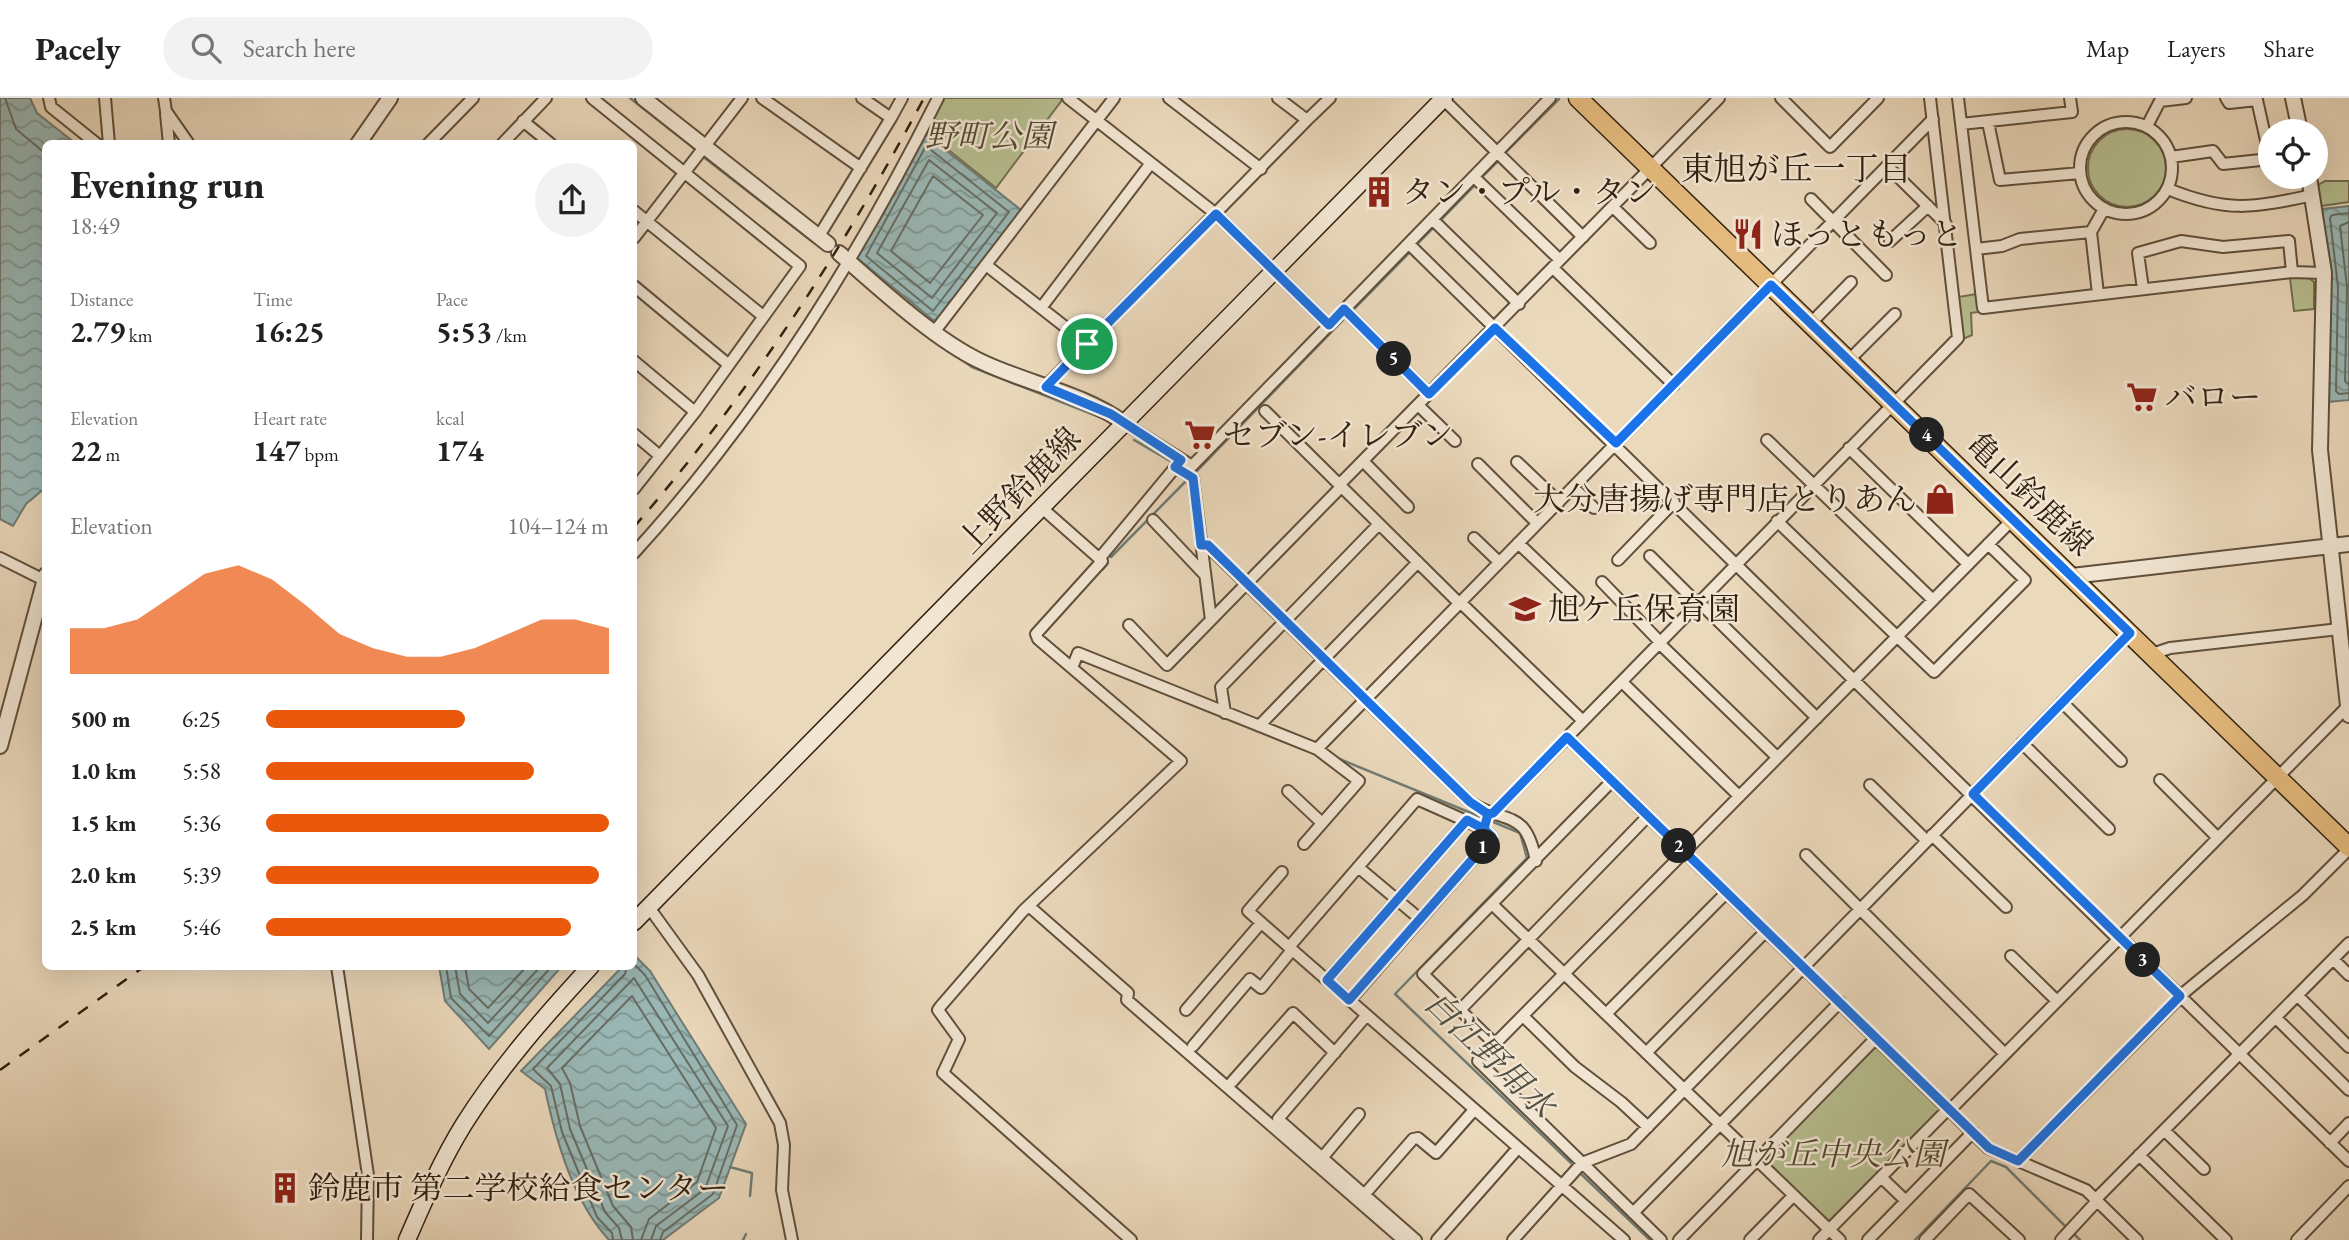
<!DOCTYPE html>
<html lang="en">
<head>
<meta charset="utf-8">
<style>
  :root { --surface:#fff; --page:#f2f2f2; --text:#222; --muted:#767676; --line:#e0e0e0; --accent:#ea580c }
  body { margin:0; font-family:"EB Garamond","Noto Serif JP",serif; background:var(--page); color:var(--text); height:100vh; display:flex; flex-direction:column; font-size:26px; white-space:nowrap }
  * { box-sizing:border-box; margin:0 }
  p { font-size:23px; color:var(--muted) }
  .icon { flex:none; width:38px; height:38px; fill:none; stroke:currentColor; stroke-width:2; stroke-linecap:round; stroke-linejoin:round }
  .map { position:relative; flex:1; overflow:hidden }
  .drawer { position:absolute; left:42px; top:42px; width:595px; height:830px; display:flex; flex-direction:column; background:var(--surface); border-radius:10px; box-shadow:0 7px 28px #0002 }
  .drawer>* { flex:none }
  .tools { position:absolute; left:2258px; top:21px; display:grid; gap:14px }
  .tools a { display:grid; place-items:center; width:70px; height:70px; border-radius:50%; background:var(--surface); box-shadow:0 7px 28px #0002; font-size:35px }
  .pin { position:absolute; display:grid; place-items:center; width:60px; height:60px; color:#fff; margin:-30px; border:4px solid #fff; border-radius:50%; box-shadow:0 2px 7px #0007 }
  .km { position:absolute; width:35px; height:35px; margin:-18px; border-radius:50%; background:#222; color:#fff; font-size:19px; line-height:35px; text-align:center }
  .round { display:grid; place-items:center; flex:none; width:74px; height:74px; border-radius:37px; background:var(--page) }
  .overview { display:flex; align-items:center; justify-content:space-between; height:119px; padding:0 28px }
  h1 { font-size:38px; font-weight:700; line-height:52px }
  .metrics { display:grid; grid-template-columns:repeat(3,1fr); gap:10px; height:119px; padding:7px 28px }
  .metrics div { display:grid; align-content:center }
  .metrics b { font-size:30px; font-weight:700 }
  .metrics small { font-size:19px; font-weight:400 }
  .metrics p { font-size:19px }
  .chart { height:196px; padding:14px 28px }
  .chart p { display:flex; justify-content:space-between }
  .chart svg { width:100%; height:126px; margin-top:7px; fill:var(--accent); opacity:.7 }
  ul { padding:0 28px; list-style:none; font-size:23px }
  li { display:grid; grid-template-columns:112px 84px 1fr; align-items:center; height:52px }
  li i { height:18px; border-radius:9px; background:var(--accent) }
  header { display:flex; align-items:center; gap:42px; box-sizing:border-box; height:98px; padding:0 35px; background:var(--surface); border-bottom:2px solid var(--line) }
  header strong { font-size:33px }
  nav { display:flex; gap:38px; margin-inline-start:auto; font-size:24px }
  .search { width:490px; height:63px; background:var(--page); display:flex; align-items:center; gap:18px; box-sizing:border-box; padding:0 24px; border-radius:38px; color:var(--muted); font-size:26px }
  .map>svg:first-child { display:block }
</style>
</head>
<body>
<header>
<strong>Pacely</strong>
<div class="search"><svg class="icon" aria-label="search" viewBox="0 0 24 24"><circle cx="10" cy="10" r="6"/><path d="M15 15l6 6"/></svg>Search here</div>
<nav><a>Map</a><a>Layers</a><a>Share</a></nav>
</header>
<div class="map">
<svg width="2349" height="1142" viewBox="0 0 2349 1142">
  <defs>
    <pattern id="water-waves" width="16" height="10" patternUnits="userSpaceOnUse" patternTransform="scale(1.75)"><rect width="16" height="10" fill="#9ab9b8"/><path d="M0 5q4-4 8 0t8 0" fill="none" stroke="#7e9694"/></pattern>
  </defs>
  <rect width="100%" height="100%" fill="#ebd9bc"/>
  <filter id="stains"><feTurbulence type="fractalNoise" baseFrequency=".00286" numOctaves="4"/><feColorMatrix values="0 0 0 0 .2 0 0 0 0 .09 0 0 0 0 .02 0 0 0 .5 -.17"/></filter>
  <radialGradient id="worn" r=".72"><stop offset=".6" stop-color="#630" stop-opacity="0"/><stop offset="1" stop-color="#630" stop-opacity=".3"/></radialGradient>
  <path fill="#b7bf91" stroke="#747050" stroke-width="2" d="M943,0h117l2,2 -66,88 -70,-56z
    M2088 70a39 39 0 1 1 78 0a39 39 0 1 1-78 0Z
    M2325,83h24v21l-28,4 -3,-21z
    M2290,180h19l5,4v27l-20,2z
    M1977,196l2,18 -8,1 1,22 -9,4 -5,-42z
    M1873,948h7l62,61 -1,4 -109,112 -6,-1 -61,-60 -1,-4z"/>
  <path fill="url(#water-waves)" stroke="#707c75" stroke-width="2" d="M0,0h30l7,15 38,30 -29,1 -1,344 -19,16 -13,22 -13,-7z
    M924,35l97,77 -84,110h-4l-77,-63z
    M2349,108v194l-20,2 2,-115 -9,-78z
    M634,857l16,16 96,153 -27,74 -56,42h-54c-36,-39 -53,-99 -64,-151l-24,-18 102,-105h11z
    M439,868h123l-73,83 -44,-48z"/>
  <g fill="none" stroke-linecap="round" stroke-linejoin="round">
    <path stroke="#666d64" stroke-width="2" d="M5,0l11,31 30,25
      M926,48l83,66 -76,99 -67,-55z
      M929,62l68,53 -65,85 -55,-45z
      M933,78l50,39 -53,68 -39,-32z
      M2349,115l-17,2 -2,3 8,69 -2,104 3,3 10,-1
      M2349,124l-9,4 7,61 -2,94 4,4
      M634,866l11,11 92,150 -24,69 -50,38 -3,8
      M446,868l5,32 38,38 63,-70
      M455,868l5,28 28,29 53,-57
      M465,868l4,23 19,19 39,-42
      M613,1142l-1,-7 -15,-16 -35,-85 -11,-46 -18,-17 92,-95 2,-8
      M622,1142l-3,-12 -14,-16 -35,-83 -10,-45 -13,-16 87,-90 94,148 -23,63 -49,37 -5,14
      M633,1142l-2,-13 -18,-21 -33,-80 -10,-43 -8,-15 70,-72 84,132 -19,54 -48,37 -8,21"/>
    <path stroke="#707c75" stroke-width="2.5" d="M630,0l66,52
      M701,57l112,87
      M1503,57l56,-56
      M1481,80l18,-18
      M1440,123l37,-38
      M1415,148l20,-20
      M851,175l8,7
      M1352,213l59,-60
      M937,245l35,24 130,51
      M1134,342l36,21
      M1194,376l153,-158
      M1111,459l76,-77
      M1103,471l5,-6
      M1337,660l183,75 7,25 -132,136 176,169
      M730,1069l22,6 -2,23
      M1580,1075l70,67
      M2073,1135l7,7
      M743,1142l3,-6
      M1915,1142l76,-79 15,6 62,62"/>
    <defs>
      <path id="minor" d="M49,0l2,9 46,37
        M105,0l4,46
        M164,0l2,13 23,33
        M592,0l208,168 -105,146 -61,77
        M762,0l99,70
        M862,0l29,20 11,-20
        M1068,0l148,116 113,111
        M1169,0l92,71
        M1278,0l29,22 23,-22
        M1781,0l49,49 48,-49
        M1958,0l25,210 309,-36 32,1
        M2226,0l3,5 28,-3 13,58
        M1443,1l140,138
        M166,16l3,30
        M523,23l28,23
        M1988,24l12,58 80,-7
        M2080 70a46 46 0 1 1 92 0a46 46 0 1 1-92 0Z
        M1961,26l111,-12 -2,-14
        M2147,28l13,-25 26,-3
        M428,46l45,-46
        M502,46l44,-46
        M2171,59l42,-6 10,13 47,-5
        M1887,68l59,58
        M1474,79l86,83
        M2168,91c59,24 84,19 145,6
        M1811,101l75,76
        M1613,109l37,36
        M634,113l129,105
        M1433,122l86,84
        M819,138l72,-118
        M634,140l108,-140
        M1890,143l38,-35
        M1409,146l709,695
        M1976,151l26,-3 18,-7 71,-7
        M986,167l101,79
        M1553,170l121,117
        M634,188l95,79
        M2143,191l-5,-36 43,-12 42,6 66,-6 3,31
        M2098,196l-7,-62 13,-23
        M1041,210l110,-145
        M1344,211l85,85
        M1811,225l40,-41
        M935,233l179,-233
        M1849,262l46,-46
        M634,263l61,51
        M1046,288l261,-266
        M1418,307l37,36
        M1265,313l194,192
        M1124,325l68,43 358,-368
        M634,336l26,22
        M1767,342l166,160
        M1849,350l119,116
        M1363,363l45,46
        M1517,364l42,40
        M1478,366l59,59
        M1175,369l18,11 18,142
        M1339,387l380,-387
        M1573,389l21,21
        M1042,410l60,53 -66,73 2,5 143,122 -158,150 -83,96 -2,3 21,29 -16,34 188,167
        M1153,422l52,55
        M1777,423l157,151 91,-92 -37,-36
        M1474,440l25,24
        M1518,445l60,57
        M1201,447l7,1 262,256c37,24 55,5 66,59
        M634,455c123,-135 222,-291 304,-455
        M1650,458l48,48
        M0,460l44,22
        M1099,461l79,-95
        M1618,462l56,-58
        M1602,484l58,60
        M1460,504l123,119
        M1699,504l118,116
        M1129,527l38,40 174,-178
        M1659,545l118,114
        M2152,556l18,-6 169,-19
        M1072,570l6,-15 239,96 42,32 -55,63
        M1622,584l117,114
        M2062,604l59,59
        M1225,615l-4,-26 158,-163
        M1259,628l159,-164
        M1567,639l421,411 98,42 51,50
        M2022,645l87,86
        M1317,651l616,-630
        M2160,682l57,57
        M1870,687l56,55
        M1288,693l34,32
        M1493,715l465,-475 -28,-240
        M1932,737l74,72
        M1806,757l199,199
        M1358,769l62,52
        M1282,774l-34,39 41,36
        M1493,807l347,335
        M648,808l50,69 82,148 4,22 -2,45 10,50
        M1030,809l98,86 -1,7 276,240
        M2120,839l229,224
        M2011,858l46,45
        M2333,861l16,16
        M337,868l31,209 -1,65
        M1327,882l140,-160
        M2298,898l51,51
        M1350,902l142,-163 -8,-8 -67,-30 -128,148 335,293
        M1186,912l75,-87
        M1460,912l188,-194
        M1606,916l120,-121
        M1366,918l-88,103 138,121
        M1523,918l52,51 46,35 27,25
        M2276,920l73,72
        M1495,946l-72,-70 189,-193
        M1193,948l57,-67 11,9 31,-38
        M1646,955l120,-122
        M1232,984l61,-69 42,40
        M1950,1012l398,-404
        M2164,1032l40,39
        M2330,1045l19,-20
        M2139,1057l87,85
        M1322,1060l37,-44
        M2018,1063l168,-170 117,-96 46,-46
        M1882,1080l24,23
        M1364,1097l49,-56 5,-1 18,15 38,-43
        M2096,1101l253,-256
        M1633,1115l207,-211
        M1437,1142l81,-92
        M1513,1142l69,-77 49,-19 499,-511
        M1661,1142l-183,-179 535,-542
        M1679,1142l197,-202
        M1750,1142l43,-44
        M1819,1142l130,-132
        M1868,1142l105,-108
        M1925,1142l44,-46 50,46
        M2061,1142l36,-39
        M2297,1142l52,-54"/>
      <path id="tertiary" d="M643,0l185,146
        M2293,0l7,33
        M358,46l32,-46
        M2309,79l15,96 -4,177 29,265
        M839,155c40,35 95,86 141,108 47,23 101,31 144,62
        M2072,478l277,-32
        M0,648l46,-171"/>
      <path id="secondary" d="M634,824l810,-824
        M407,1142c17,-39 34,-79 57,-116 36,-57 81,-108 127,-158"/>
      <path id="primary" d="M1578,0l771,749"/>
    </defs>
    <use href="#minor" stroke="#604f3b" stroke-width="14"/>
    <use href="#tertiary" stroke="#604f3b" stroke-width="18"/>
    <use href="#secondary" stroke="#322110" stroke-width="19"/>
    <use href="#primary" stroke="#322110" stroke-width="21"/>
    <use href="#minor" stroke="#f2e6d3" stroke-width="10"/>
    <use href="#tertiary" stroke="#f2e6d3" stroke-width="14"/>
    <use href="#secondary" stroke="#f2e6d3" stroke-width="16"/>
    <use href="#primary" stroke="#e6bc7e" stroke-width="18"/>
    <path stroke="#322110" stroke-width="2.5" stroke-dasharray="12 12" stroke-linecap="butt" d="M634,429c113,-130 209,-277 290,-429
      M0,972l145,-104"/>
  </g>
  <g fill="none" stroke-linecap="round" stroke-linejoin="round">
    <defs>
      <path id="route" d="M1087,246l-41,43 65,27 70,46 -6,7 18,11 8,67h7l262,257 18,12 -4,15 8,8 -143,163 -22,-20 140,-160 17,9 4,-15 5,-1 74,-76 422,411 29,13 162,-165 -207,-202 157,-161 -359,-348 -155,158 -121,-115 -66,66 -85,-85 -15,16 -113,-111 -129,130"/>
    </defs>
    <use href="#route" stroke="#fff" stroke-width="14"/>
    <use href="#route" stroke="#1a73e8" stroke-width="9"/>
  </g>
  <defs>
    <symbol id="building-bare" viewBox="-9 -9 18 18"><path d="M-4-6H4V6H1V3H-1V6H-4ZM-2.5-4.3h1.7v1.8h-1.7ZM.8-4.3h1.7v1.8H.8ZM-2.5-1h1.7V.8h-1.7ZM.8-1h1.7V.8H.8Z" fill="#8f2418" stroke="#f2e6d3" stroke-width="2.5" paint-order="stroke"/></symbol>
    <symbol id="restaurant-bare" viewBox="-9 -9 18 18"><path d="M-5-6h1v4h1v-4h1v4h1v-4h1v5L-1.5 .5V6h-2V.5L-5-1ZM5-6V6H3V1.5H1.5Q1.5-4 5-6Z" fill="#8f2418" stroke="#f2e6d3" stroke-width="2.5" paint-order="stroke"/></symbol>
    <symbol id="supermarket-bare" viewBox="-9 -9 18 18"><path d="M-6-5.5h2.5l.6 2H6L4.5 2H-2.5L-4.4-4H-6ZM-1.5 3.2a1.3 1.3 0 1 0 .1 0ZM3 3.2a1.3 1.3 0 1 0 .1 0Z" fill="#8f2418" stroke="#f2e6d3" stroke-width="2.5" paint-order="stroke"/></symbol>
    <symbol id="shop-bare" viewBox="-9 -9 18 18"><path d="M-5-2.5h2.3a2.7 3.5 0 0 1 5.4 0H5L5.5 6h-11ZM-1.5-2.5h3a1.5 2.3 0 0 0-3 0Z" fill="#8f2418" stroke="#f2e6d3" stroke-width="2.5" paint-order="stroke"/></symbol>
    <symbol id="school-bare" viewBox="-9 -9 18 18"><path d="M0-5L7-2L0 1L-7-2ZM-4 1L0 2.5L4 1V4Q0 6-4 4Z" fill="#8f2418" stroke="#f2e6d3" stroke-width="2.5" paint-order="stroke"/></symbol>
  </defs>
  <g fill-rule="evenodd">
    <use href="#building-bare" x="1357" y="72" width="44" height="44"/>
    <use href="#restaurant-bare" x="1726" y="114" width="44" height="44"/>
    <use href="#supermarket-bare" x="2120" y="277" width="44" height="44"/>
    <use href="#supermarket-bare" x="1178" y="315" width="44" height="44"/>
    <use href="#shop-bare" x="1918" y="379" width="44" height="44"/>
    <use href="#school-bare" x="1503" y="489" width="44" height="44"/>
    <use href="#building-bare" x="263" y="1068" width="44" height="44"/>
  </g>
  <g text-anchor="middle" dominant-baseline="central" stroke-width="5" stroke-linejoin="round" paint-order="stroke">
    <g font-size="32" font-style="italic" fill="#534830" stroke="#f2e6d3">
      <text x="989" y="38">野町公園</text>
      <text x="1833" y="1056">旭が丘中央公園</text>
    </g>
    <g font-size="32" fill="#322110" stroke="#f2e6d3" text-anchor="start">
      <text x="1402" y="94">タン・プル・タン</text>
      <text x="1771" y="136">ほっともっと</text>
      <text x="2165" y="299">バロー</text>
      <text x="1223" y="337">セブン-イレブン</text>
      <text x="1917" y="401" text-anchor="end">大分唐揚げ専門店とりあん</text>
      <text x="1548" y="511">旭ケ丘保育園</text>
      <text x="308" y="1090">鈴鹿市 第二学校給食センター</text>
    </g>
    <g font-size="32" fill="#322110" stroke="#f2e6d3">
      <text transform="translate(1019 392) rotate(-46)">上野鈴鹿線</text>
      <text transform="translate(2030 396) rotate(44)">亀山鈴鹿線</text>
    </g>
    <g font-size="33" fill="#322110" stroke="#f2e6d3">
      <text x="1796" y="70">東旭が丘一丁目</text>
    </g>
    <g font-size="33" font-style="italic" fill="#514f42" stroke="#f2e6d3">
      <text transform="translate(1490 956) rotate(44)">白江野用水</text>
    </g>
  </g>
  <rect width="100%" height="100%" filter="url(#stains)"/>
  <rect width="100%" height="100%" fill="url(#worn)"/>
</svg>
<div class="tools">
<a><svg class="icon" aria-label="locate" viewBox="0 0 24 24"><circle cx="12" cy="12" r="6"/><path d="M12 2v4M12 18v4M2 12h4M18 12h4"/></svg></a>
</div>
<div class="pin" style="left:1087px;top:246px;background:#1e9e55"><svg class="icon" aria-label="arrive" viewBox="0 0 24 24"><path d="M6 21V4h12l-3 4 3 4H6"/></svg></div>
<b class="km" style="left:1483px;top:749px">1</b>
<b class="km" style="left:1679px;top:748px">2</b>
<b class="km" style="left:2143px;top:862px">3</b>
<b class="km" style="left:1927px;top:337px">4</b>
<b class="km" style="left:1394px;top:261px">5</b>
<section class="drawer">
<div class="overview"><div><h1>Evening run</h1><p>18:49</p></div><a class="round"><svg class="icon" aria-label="share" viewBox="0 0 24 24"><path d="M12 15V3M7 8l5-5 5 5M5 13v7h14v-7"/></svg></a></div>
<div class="metrics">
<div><p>Distance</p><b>2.79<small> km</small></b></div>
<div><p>Time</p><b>16:25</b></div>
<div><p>Pace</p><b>5:53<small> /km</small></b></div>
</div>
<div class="metrics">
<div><p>Elevation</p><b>22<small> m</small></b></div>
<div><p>Heart rate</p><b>147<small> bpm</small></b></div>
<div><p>kcal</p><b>174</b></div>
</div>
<div class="chart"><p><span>Elevation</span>104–124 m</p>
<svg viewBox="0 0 160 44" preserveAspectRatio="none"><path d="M0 44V28L10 28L20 25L30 17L40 9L50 6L60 11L70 20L80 30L90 35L100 38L110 38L120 35L130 30L140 25L150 25L160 28V44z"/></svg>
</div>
<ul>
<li><b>500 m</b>6:25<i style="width:58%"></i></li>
<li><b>1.0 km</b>5:58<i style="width:78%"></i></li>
<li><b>1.5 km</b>5:36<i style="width:100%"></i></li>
<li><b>2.0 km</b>5:39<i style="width:97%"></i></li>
<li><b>2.5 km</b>5:46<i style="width:89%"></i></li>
</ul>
</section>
</div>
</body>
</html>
